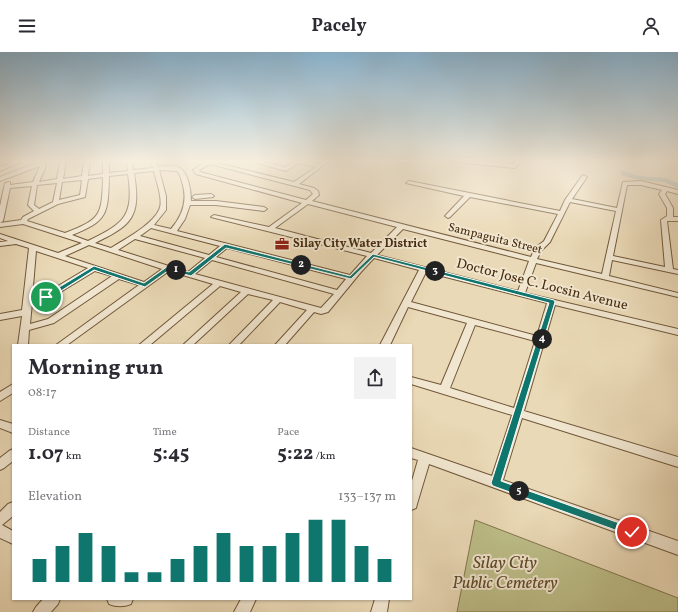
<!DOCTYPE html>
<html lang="en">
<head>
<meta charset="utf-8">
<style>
  :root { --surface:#fff; --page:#f2f2f3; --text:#2b2b33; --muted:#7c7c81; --accent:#0f766e }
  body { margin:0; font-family:Vollkorn,serif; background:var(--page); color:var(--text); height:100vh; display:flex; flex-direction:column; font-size:15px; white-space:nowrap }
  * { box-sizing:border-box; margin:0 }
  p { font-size:13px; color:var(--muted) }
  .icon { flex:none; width:22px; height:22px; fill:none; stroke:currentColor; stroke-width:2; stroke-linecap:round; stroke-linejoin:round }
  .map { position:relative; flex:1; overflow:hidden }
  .side { position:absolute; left:12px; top:292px; width:400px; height:256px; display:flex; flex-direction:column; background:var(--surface); border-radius:0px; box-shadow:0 1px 3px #0004 }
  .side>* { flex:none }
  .pin { position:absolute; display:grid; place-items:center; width:34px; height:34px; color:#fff; margin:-17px; border:2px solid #fff; border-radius:50%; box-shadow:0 1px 4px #0007 }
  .km { position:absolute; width:20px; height:20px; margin:-10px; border-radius:50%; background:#222; color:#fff; font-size:11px; line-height:20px; text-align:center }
  .round { display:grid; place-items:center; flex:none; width:42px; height:42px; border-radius:0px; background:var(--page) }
  .summary { display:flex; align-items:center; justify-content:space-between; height:68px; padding:0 16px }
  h1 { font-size:22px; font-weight:700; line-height:30px }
  .metrics { display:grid; grid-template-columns:repeat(3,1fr); gap:6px; height:68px; padding:4px 16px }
  .metrics div { display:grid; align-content:center }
  .metrics b { font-size:20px; font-weight:700 }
  .metrics small { font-size:11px; font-weight:400 }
  .metrics p { font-size:11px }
  .chart { height:112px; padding:8px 16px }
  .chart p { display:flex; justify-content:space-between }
  .chart svg { width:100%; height:72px; margin-top:4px; stroke:var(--accent); stroke-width:6 }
  header { display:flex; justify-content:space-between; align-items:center; height:52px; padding:0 16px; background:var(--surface); font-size:18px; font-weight:700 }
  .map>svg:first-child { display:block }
</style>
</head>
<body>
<header><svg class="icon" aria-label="menu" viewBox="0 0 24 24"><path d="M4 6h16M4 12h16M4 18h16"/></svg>Pacely<svg class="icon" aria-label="person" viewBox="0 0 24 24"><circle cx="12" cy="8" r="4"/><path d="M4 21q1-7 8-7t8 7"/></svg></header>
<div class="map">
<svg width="678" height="560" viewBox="0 0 678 560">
  <rect width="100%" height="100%" fill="#ead9b6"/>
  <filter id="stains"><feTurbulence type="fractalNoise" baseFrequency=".005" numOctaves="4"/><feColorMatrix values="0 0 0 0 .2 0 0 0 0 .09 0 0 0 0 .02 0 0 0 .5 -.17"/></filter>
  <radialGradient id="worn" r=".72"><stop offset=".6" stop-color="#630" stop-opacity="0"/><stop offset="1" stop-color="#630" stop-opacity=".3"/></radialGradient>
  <path fill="#bdbe89" stroke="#82754c" d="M475,468l203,78v14h-221z"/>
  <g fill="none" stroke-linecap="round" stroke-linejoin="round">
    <path fill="#9ab9b5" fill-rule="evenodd" d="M621,119h3l16,5 25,2 13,5v5l-14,-6 -25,-2 -18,-5z"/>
    <defs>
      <path id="minor" d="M16,109h7l-23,10v-4z
        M41,109l6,1 -3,2 2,2 -7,16 18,-3 3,-18h6l-3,18 19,-3 2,-15h6l-2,15 15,-2v-13h6v12l19,-2 -2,-10h6l1,9 20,-2 -2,-7h6l1,6c7,-1 16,-2 22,1 9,6 11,24 11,33h25l48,6 3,2 -3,2 -48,-6h-26l-5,14 -8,12 173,44 17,-19 -156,-39 3,-2 55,12 33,-24 -106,-29 -3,-4 14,-9h11l-1,2 77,19 22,-15 -17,-4 -13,8 -36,-10h10l25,6 9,-5 -1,-1h11l15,3 4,-3h6l-30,23 15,4 4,3 1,4 -7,6 219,56 4,-9 9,-7 14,-27 -88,-17 -20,20 -2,1 -3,-2 1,-1 18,-19 -58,-13 3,-2 151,30 5,-11 17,-24 2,-1 3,2 -15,22 45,9 6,-26 18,-1 37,9v4l-11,-3 -2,3 8,14v9h5v4h-11l6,48 5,1v4l-66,-14 -3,16 69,17v4l-142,-34 -11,30 153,36v6l-123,-30 -31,106 154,46v10l-156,-49 -19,62 175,61v14l-249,-91 -12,40 -1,4 -5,2v-26l7,-24 -7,-2v-10l81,28 20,-61 -101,-31v-7l30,8 26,-62 -59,-16 -18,38h-10l39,-75 -45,-12 -13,14 -33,40 -7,2 -7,-2 -29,33h-10l32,-35 -27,-8 -41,43h-10l44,-45 -25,-6 -55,51h-10l58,-53 -21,-6 -70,59h-11l74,-61 -44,-13 -102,74h-11l83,-60 -20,-6 -65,44 -25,7 -1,15h-10l4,-29 -22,4v-6l22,-4 7,-62 -13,-4 -16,2v-4l8,-1 -8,-3v-4l58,19 24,-10 -59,-19 -23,3v-4l21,-3 2,-3 11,-6 -6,-6 4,-19 -22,2 -7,33 -3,2v-17l5,-23 5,-1v3l23,-3 7,-16 -40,15v-4zM210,112l100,26 3,4 -7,6 -106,-28 -1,-2zM159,118l18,1c3,3 4,7 5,11 6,18 1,33 -11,47l-17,-4 12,-15v-14zM154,119c2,10 10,30 5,39 -7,15 -34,29 -48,38l-16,-5c38,-18 46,-27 39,-70zM128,122c6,42 -3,49 -40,67l-16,-6c36,-14 36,-21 37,-59zM103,125c-1,39 -2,42 -38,56l-38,-12 1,-2 30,-15 27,-7 3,-18zM82,128l-2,15 -21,5 3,-18zM57,131l-4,19 -14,7 -5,-4 3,-20zM627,133h14l21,5 -3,4 8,14v8l-6,4 4,47 -52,-11zM570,150l46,9 -14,63 -65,-15 4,-8 9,-9zM308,152l89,23 -26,26 -96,-25zM151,176l69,18 -11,9 -69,-19zM403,177l126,32 -11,30 -141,-36zM135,187l70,19 -17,14 -70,-22zM89,193l73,24 -18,13 -79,-26zM227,196l119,31 -9,11 -121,-33zM36,199l52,17 -45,27 -11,3zM212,208l122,34 -13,14 -126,-34zM95,219l17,5 -64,43 -18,5 2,-21 17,-4zM426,220l121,31 -10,33 -126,-34zM475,273l60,16 -21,67 -64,-20z
        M394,109h15l-2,2z
        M447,109h25l42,3 2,-3h5l-6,7z
        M211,142l3,2 -1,1 -18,2 -3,-2 3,-2z
        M13,332v9l-13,8v-9z
        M0,368l13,4v9l-13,-5z
        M13,397v12l-9,7 -4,2v-12l9,-7z
        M13,450v14l-11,9 11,6v13l-13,-6v-26l8,-8z
        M43,547h17l-2,5 -7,8h-18l3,-5z
        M107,547h26l-2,5c-7,3 -15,3 -22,0z
        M241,547h15l-6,13h-16z
        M375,547h14l-2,13h-16z"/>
    </defs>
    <use href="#minor" stroke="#705739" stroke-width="2"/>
    <use href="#minor" fill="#f1e6d0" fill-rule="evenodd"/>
  </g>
  <linearGradient id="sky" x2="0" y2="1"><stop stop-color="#89b6d4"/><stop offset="0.58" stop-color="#f6eede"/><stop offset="1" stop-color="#f6eede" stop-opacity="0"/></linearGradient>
  <rect width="678" height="188" fill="url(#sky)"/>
  <path fill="#0f766e" stroke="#fff" d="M225,192l125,32 23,-22 181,46 1,2 -54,179 135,48 1,3 -1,3 -4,1 -139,-50 -2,-3 58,-180 -175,-46 -23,22 -125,-31 -35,28 -22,-6 -24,17 -51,-17 -46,29 -5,-2 51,-31 50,17 24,-17 21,6z"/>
  <defs>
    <symbol id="office-bare" viewBox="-9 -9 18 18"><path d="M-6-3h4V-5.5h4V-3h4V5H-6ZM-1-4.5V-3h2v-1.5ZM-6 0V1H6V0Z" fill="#8f2418" stroke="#f1e6d0" stroke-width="2.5" paint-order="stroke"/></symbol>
  </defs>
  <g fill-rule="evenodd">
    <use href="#office-bare" x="272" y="182" width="20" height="20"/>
  </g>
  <g text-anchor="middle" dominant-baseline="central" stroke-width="4" stroke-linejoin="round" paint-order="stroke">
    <g font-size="12" fill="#472c0f" stroke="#f1e6d0">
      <text transform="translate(495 187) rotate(14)">Sampaguita Street</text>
    </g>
    <g font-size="12" font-weight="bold" fill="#472c0f" stroke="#f1e6d0" text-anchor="start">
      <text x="293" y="192">Silay City Water District</text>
    </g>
    <g font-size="14" fill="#472c0f" stroke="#f1e6d0">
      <text transform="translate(542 233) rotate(14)">Doctor Jose C. Locsin Avenue</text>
    </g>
    <g font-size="17" font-style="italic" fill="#5f4927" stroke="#f1e6d0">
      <text x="505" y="511">Silay City<tspan x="505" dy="20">Public Cemetery</tspan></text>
    </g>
  </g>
  <rect width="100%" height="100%" filter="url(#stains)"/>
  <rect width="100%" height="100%" fill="url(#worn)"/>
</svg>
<div class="pin" style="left:46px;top:245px;background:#1e9e55"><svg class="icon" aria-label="arrive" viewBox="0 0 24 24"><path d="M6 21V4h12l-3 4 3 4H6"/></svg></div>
<div class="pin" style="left:632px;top:480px;background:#d93025"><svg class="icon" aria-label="check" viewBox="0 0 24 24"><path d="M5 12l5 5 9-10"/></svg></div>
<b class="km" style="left:176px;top:218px">1</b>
<b class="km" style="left:301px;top:213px">2</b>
<b class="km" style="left:435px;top:219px">3</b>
<b class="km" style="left:542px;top:287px">4</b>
<b class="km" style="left:519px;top:439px">5</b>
<section class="side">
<div class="summary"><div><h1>Morning run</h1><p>08:17</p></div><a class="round"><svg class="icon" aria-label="share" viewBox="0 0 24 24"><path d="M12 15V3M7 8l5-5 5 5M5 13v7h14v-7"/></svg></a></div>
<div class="metrics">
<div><p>Distance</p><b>1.07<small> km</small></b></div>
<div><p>Time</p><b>5:45</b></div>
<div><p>Pace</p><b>5:22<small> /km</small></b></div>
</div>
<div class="chart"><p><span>Elevation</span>133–137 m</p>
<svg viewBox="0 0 160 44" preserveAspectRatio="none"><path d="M5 44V30M15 44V22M25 44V14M35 44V22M45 44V38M55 44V38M65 44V30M75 44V22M85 44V14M95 44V22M105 44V22M115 44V14M125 44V6M135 44V6M145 44V22M155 44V30"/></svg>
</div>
</section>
</div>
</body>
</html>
